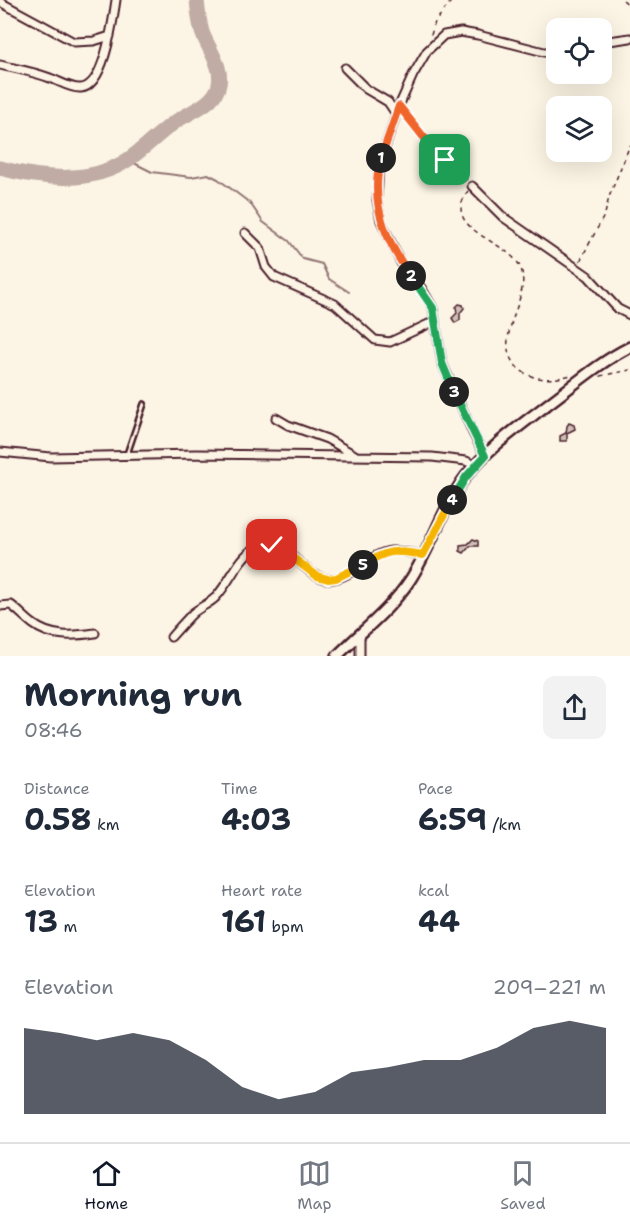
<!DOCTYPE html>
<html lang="en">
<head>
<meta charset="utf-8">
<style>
  :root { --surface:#fff; --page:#f2f2f3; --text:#1f2937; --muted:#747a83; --line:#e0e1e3; --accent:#111827 }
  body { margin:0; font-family:"Shantell Sans",sans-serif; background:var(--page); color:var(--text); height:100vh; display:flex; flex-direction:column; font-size:22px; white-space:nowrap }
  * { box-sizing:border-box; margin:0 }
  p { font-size:20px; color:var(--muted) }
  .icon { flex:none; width:33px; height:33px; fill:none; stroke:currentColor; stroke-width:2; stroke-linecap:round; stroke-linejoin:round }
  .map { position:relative; height:656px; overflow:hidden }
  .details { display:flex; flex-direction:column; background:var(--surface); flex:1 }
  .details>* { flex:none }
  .tools { position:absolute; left:546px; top:18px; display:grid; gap:12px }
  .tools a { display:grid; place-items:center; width:66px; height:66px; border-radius:12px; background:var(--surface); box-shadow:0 6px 24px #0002; font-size:30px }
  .pin { position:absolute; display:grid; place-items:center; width:51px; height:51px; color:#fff; margin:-26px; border-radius:12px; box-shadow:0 3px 9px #0006 }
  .km { position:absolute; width:30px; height:30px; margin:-15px; border-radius:50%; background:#222; color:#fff; font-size:16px; line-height:30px; text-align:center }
  .round { display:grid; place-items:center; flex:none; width:63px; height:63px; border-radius:12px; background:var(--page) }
  .head { display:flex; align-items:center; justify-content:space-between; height:102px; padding:0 24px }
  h1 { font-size:33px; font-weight:700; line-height:45px }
  .figures { display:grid; grid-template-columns:repeat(3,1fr); gap:9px; height:102px; padding:6px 24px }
  .figures div { display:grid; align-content:center }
  .figures b { font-size:30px; font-weight:700 }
  .figures small { font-size:16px; font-weight:400 }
  .figures p { font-size:16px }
  .chart { height:168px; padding:12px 24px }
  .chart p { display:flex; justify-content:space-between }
  .chart svg { width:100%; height:108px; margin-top:6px; fill:var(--accent); opacity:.7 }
  .tabs { display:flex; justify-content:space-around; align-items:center; height:84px; border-top:2px solid var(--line); background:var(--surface); font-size:16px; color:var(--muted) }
  .tabs a { display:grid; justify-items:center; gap:3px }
  .tabs .current { color:var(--accent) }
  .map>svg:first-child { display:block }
</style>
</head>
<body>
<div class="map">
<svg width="630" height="656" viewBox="0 0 630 656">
  <rect width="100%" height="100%" fill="#fcf5e5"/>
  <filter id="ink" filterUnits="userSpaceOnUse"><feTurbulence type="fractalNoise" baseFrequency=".0167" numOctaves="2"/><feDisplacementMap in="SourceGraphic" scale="12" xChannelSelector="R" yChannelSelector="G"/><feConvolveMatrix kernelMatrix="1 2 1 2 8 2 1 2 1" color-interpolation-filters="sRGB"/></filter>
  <g filter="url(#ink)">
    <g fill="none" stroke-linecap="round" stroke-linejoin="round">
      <path stroke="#917474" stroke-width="2" d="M128,160l24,12 39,5 17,-3 10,5 32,24 13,19 26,19 14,18 19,5 7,15 20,13"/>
      <path stroke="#c0aca5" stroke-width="15" d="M0,168c41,11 92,17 129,-9 16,-11 30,-26 46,-37 14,-10 37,-17 43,-34 7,-20 -10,-39 -16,-56 -3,-11 -4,-21 -5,-32"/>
    </g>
    <path fill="#cfc0b7" stroke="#4a1f2b" stroke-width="1.5" d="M459,304l4,1 1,3 -4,5v7l-5,3 -3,-5 5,-5 -1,-6z
      M569,423l5,2 1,4 -8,4v8h-7v-5l6,-3 1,-7z
      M473,539l5,2v5h-8l-6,7 -4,-2v-6l8,-1z"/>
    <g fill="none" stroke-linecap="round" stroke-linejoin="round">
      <defs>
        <path id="lane" d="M127,454l17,-50"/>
        <path id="street" d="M0,2l74,40 20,-1 16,-5
          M602,42l28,-4
          M0,65c17,4 34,7 50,13 9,3 21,11 31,10 24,-2 32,-69 35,-88
          M345,68l21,21 22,13 8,12
          M472,186l31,31 85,59 30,33 12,6
          M245,233l15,15 6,19 8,10 61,27 40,36 15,2 45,-21
          M276,418l12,7 39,14 28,16
          M0,452l51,5 145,-3 236,3 34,4 10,5
          M485,456l-12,-23 -31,-70 -9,-55 -11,-19 -21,-26 -20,-42 -4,-21 2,-35 20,-59 14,-31 14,-24 17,-16 17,-3 17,3 66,17h12
          M0,606l11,-1c8,6 14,13 22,19 18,14 41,12 62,9
          M171,637c7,-8 14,-16 22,-24 7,-6 16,-9 23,-16 22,-24 32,-72 74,-42 13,9 25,26 43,24 21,-3 36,-25 58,-28 10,-1 22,3 32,4
          M360,656v-22"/>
        <path id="secondary" d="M337,656c25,-25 53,-46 73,-76 21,-32 32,-72 56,-104 22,-28 54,-50 82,-72 27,-20 52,-42 82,-57"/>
      </defs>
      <use href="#lane" stroke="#4a1f2b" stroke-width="8"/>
      <use href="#street" stroke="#4a1f2b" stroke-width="11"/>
      <use href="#secondary" stroke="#4a1f2b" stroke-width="14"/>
      <path stroke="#4a1f2b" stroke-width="1.5" stroke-dasharray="4.5 4.5" stroke-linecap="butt" d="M623,0l7,6
        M431,35l4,-13 17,-22
        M405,113l17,22 45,45
        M468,191c-30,42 47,49 54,81 7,30 -33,71 -3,97 16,13 33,11 52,6
        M580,261l25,-47 4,-17 21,-52
        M600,376l30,-6"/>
      <use href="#lane" stroke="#fcf5e5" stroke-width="3"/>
      <use href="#street" stroke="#fcf5e5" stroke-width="7"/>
      <use href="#secondary" stroke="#fcf5e5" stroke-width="9"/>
    </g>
  </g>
  <g fill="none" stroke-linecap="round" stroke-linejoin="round" filter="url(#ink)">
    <defs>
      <path id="split-1" d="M381,158l18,-52 23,29 23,25"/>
      <path id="split-2" d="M381,158c-12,43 4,83 30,118"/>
      <path id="split-3" d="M411,276l22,32 9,55 12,29"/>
      <path id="split-4" d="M452,500l14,-23 19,-21 -31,-64"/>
      <path id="split-5" d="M363,565c25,-16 31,-15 60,-10l29,-55"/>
      <path id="split-6" d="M272,545l17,10 28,21 11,3 8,-1 27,-13"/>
    </defs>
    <use href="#split-1" stroke="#fff" stroke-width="12"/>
    <use href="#split-2" stroke="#fff" stroke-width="12"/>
    <use href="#split-3" stroke="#fff" stroke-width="12"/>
    <use href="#split-4" stroke="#fff" stroke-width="12"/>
    <use href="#split-5" stroke="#fff" stroke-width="12"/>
    <use href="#split-6" stroke="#fff" stroke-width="12"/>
    <use href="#split-1" stroke="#f0652b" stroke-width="8"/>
    <use href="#split-2" stroke="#f0652b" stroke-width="8"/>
    <use href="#split-3" stroke="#22a559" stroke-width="8"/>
    <use href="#split-4" stroke="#22a559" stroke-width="8"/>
    <use href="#split-5" stroke="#f5b400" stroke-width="8"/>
    <use href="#split-6" stroke="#f5b400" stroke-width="8"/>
  </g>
</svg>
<div class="tools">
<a><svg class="icon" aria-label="locate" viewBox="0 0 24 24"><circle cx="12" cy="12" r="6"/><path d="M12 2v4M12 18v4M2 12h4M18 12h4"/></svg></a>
<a><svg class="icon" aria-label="layers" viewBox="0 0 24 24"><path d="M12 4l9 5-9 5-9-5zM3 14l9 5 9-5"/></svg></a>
</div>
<div class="pin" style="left:445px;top:160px;background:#1e9e55"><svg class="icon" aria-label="arrive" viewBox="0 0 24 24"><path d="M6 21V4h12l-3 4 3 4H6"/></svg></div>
<div class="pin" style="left:272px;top:545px;background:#d93025"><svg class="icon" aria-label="check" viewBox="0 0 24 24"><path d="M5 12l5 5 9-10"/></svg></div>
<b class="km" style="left:381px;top:158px">1</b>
<b class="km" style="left:411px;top:276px">2</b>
<b class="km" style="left:454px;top:392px">3</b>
<b class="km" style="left:452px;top:500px">4</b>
<b class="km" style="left:363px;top:565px">5</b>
</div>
<section class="details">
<div class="head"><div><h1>Morning run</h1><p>08:46</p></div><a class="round"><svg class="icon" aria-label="share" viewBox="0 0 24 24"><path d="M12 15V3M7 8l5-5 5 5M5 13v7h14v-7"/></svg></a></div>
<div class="figures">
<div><p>Distance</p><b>0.58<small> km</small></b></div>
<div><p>Time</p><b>4:03</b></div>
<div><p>Pace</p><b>6:59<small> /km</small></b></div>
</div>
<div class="figures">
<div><p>Elevation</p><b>13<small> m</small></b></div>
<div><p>Heart rate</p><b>161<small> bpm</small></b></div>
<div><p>kcal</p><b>44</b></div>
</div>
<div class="chart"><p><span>Elevation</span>209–221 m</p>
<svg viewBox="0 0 160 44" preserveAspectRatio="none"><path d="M0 44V9L10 11L20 14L30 11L40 14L50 22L60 33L70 38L80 35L90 27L100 25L110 22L120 22L130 17L140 9L150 6L160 9V44z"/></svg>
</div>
</section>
<nav class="tabs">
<a class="current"><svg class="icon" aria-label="home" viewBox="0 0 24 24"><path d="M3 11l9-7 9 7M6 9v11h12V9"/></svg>Home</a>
<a><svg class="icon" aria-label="map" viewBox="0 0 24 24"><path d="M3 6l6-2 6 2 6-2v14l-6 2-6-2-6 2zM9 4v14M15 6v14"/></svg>Map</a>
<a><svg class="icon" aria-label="saved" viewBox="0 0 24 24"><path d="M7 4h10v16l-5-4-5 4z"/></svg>Saved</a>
</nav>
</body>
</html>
